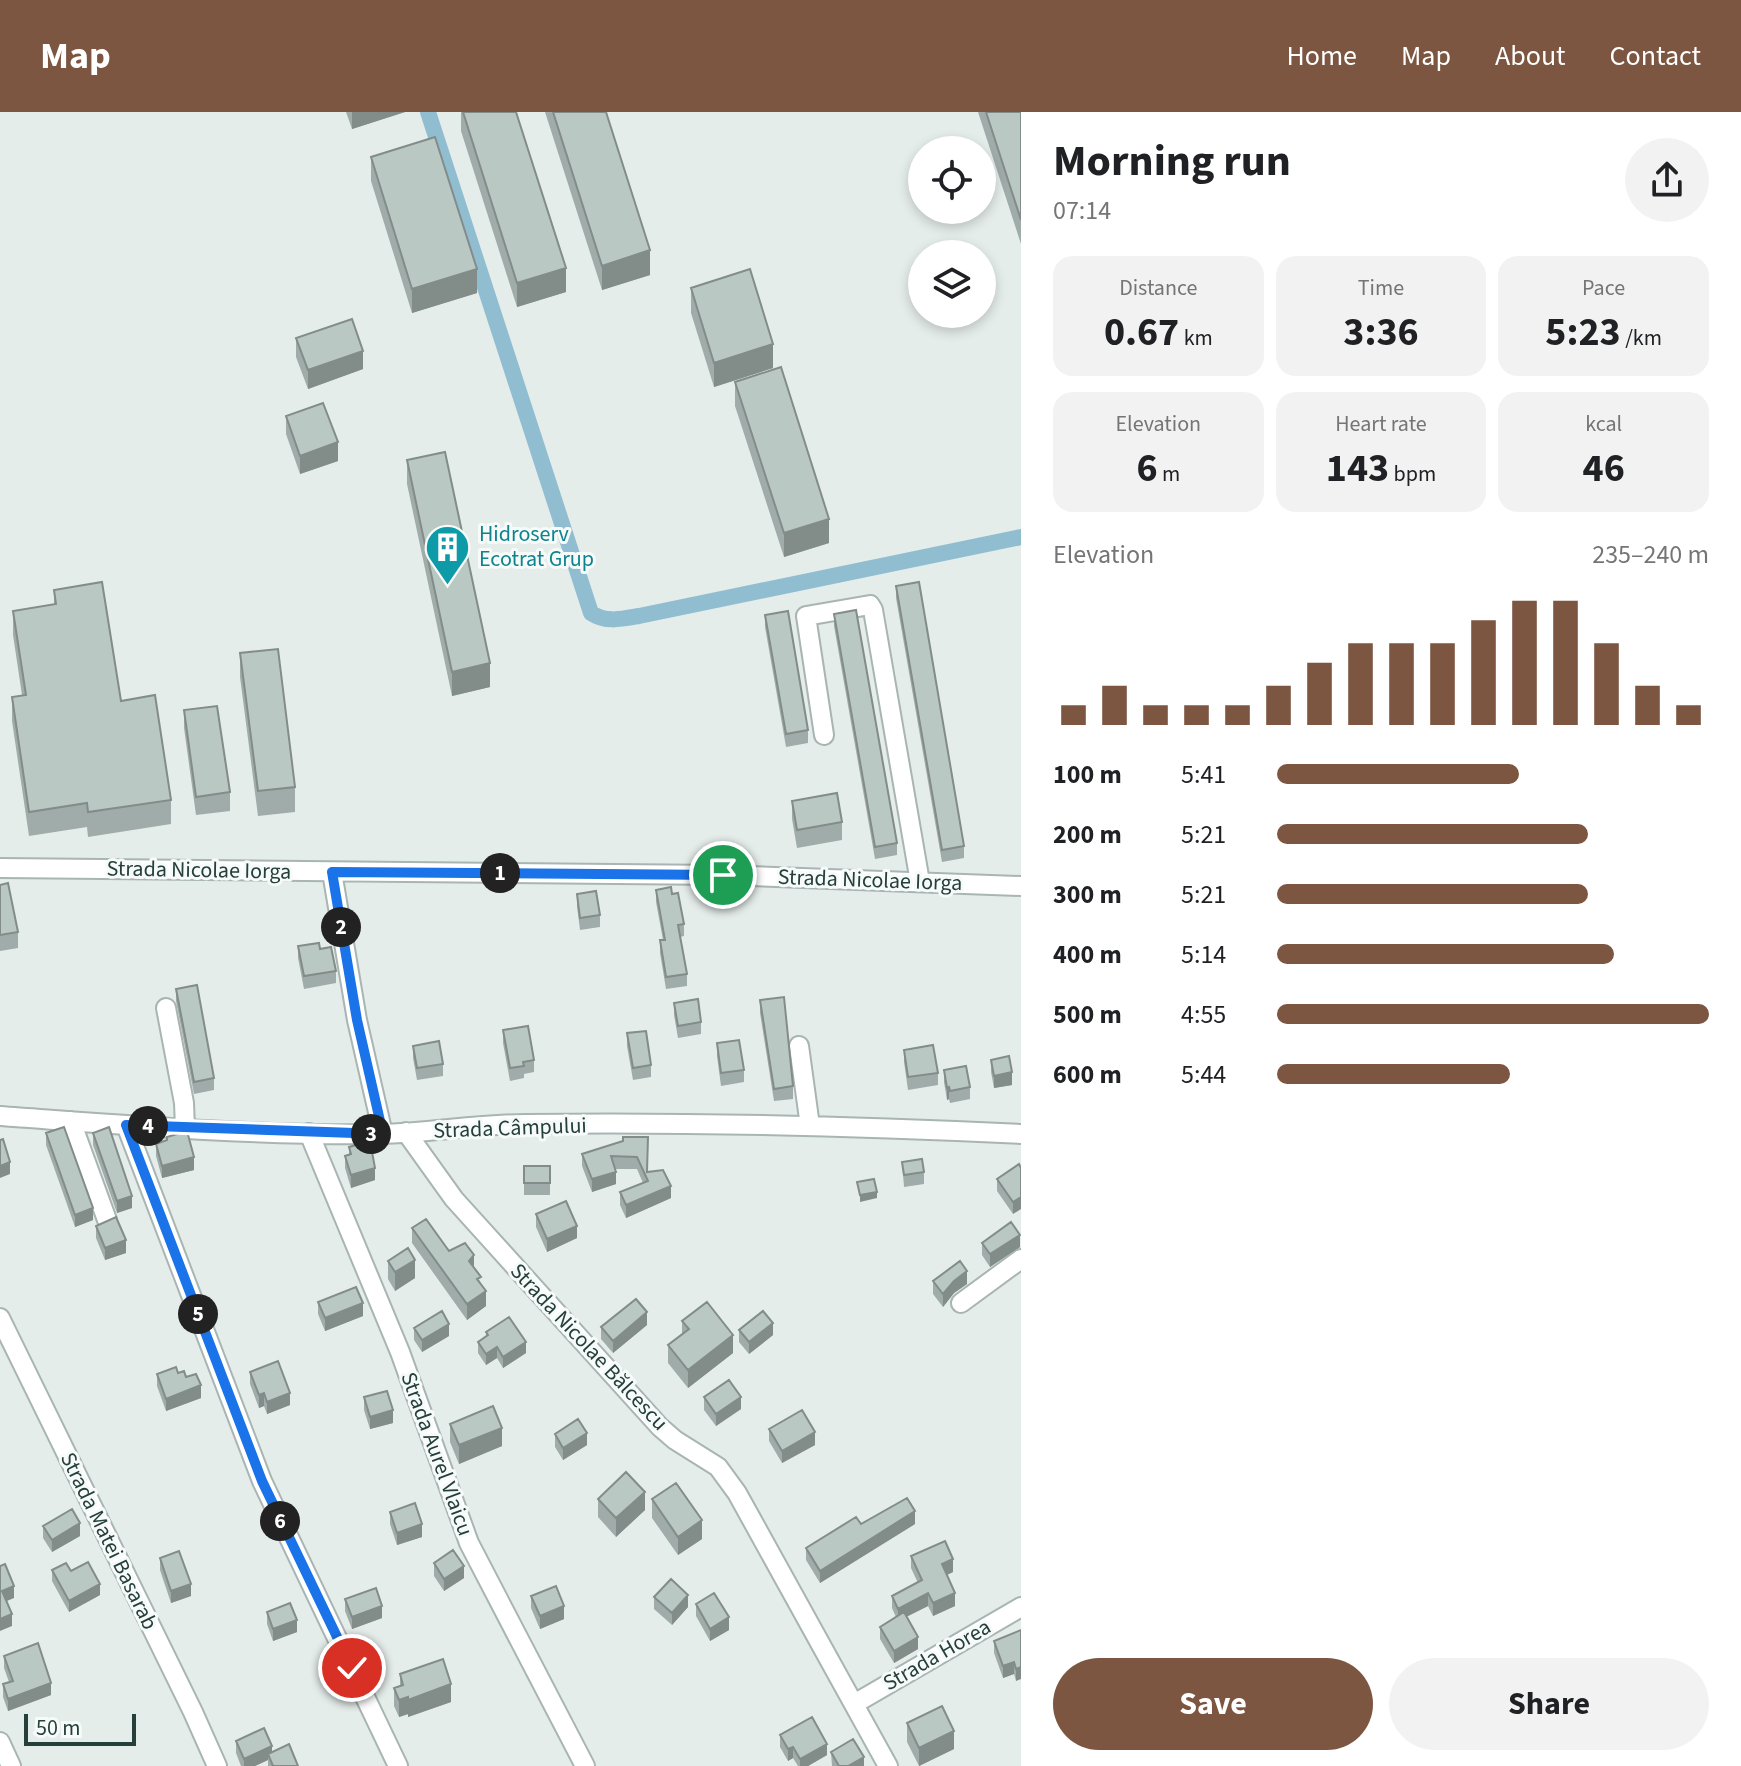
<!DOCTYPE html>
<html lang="en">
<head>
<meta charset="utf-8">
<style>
  :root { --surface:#fff; --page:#f2f2f2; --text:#202124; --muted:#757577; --accent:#7c5641 }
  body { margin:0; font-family:"Source Sans 3",sans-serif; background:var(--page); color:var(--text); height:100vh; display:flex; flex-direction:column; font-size:30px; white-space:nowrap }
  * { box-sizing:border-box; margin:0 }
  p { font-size:26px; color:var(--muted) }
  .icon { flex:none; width:44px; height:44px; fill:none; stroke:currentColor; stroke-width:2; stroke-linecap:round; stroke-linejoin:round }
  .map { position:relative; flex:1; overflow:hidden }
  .drawer { display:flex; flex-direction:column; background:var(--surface); width:720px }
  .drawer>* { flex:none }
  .buttons { position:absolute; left:908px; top:24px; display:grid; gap:16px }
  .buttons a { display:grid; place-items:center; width:88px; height:88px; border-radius:50%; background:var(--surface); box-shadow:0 4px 12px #0003; font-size:40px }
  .scale { position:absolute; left:24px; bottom:20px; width:112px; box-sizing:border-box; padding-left:8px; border:4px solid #253f3b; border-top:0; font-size:22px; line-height:28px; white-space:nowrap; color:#253f3b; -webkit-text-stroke:6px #f6faf8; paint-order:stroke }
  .pin { position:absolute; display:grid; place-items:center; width:68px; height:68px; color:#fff; margin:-34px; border:4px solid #fff; border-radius:50%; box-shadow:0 2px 8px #0007 }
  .km { position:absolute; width:40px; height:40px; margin:-20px; border-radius:50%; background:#222; color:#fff; font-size:22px; line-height:40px; text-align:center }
  .round { display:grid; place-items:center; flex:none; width:84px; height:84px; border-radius:42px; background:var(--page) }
  .overview { display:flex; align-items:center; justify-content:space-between; height:136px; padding:0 32px }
  h1 { font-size:44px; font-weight:700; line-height:60px }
  .metrics { display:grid; grid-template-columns:repeat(3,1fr); gap:12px; height:136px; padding:8px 32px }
  .metrics div { display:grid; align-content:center; border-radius:20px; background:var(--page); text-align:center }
  .metrics b { font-size:40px; font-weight:700 }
  .metrics small { font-size:22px; font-weight:400 }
  .metrics p { font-size:22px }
  .chart { height:224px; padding:16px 32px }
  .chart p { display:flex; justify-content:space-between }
  .chart svg { width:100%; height:144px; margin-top:8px; stroke:var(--accent); stroke-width:6 }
  .cta { display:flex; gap:16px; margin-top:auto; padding:16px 32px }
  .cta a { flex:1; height:92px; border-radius:48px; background:var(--accent); color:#fff; font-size:32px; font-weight:700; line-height:92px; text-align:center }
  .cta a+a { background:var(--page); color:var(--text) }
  ul { padding:0 32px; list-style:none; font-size:26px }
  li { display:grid; grid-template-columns:128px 96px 1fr; align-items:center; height:60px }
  li i { height:20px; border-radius:10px; background:var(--accent) }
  header { display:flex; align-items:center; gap:48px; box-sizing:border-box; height:112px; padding:0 40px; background:var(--accent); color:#fff }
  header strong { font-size:38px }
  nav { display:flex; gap:44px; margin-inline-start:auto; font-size:28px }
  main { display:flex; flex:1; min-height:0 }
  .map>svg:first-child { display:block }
</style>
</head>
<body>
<header>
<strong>Map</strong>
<nav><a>Home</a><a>Map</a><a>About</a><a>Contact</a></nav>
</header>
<main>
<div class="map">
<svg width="1021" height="1654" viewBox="0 0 1021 1654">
  <rect width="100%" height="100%" fill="#e5edeb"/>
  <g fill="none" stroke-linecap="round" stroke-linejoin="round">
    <path stroke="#90bed0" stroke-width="16" d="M428,0l163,501c15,10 31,6 48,3l382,-79"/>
    <defs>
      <path id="minor" d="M824,623l-18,-119 64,-11 3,5 47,272
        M0,756l723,7 298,11
        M332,760l25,148 26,114
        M166,896l18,95 1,25
        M799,934l11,80
        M0,1004c126,9 254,20 381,18 48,-1 96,-10 144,-10 165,-2 331,2 496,10
        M71,1009l36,99
        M126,1013l136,356 136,285
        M406,1020l48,67 206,228 15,13 43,27 19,26 151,273
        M309,1021l91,219 69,191 116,223
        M961,1191l60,-44
        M0,1206l193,394 24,54
        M854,1592l167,-97
        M0,1630l11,24"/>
    </defs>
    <use href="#minor" stroke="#a8b5b3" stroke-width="22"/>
    <use href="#minor" stroke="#fff" stroke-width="18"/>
  </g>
  <path fill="#a0aca9" d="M346,0h59l-53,17z
    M461,0h55l50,180 -49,15 -56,-176z
    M545,0h61l44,163 -48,15z
    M978,0h43v132z
    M371,45l106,136 -65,20 -41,-132z
    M691,176l82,80 -59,19 -23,-74z
    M296,226l67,31 -55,20 -12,-32z
    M735,270l94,161 -45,14 -49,-151z
    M286,304l52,45 -38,13 -14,-40z
    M407,348l83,227 -38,9 -45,-212z
    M896,474l68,260v12l-22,4 -46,-264z
    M54,478l67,111 50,99v24l-83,13 -1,-10 -58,9 -17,-115v-24l10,-2 -9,-60v-24l41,-6z
    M834,502l63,229v12l-22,4 -41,-233z
    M765,503l43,115v13l-22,4 -21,-120z
    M240,541l55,134v25l-37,4 -18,-139z
    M184,598l46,82v19l-34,4 -12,-87z
    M792,689l50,21v18l-45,8 -5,-29z
    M0,773l18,47v16l-18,3z
    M656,778l16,4 12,30v12l-4,1 7,37v12l-21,3 -6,-36v-13h3l-7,-38z
    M577,782l23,21v12l-20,3 -3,-24z
    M298,834l22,3 16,22v12l-32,6 -6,-31z
    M176,877l38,89v12l-20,4 -18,-93z
    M760,888l33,86v13l-19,2 -14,-88z
    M674,891l27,19v12l-23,4 -4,-23z
    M503,918l31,30v12l-10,2v4l-14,3 -7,-38z
    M627,921l24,32v12l-18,3 -6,-34z
    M717,931l27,27v12l-23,4 -4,-30z
    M413,934l30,18v12l-26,4 -4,-22z
    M904,938l34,23v12l-30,5 -4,-28z
    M991,948l21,25 -18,3 -3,-16z
    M944,958l26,17v12l-20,4 -1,-4 -2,1 -3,-18z
    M46,1021l47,87 -18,7 -29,-82z
    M93,1021l39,75 -15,5 -24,-68z
    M167,1025l27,33 -32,8 -6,-22v-12l11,-4z
    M623,1025l24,35 24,26 -45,20 -6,-13v-13l23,-9 -6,-14h-22l1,15 -24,8 -10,-26v-12l41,-13z
    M349,1035l26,33 -24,8 -6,-20v-12l4,-2z
    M902,1050l22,10v12l-20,3z
    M524,1054h26v29h-26z
    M1021,1056l-8,46 -16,-23v-12z
    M536,1102l41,24 -30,14 -11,-25z
    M96,1114l30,27 -21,7 -9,-22z
    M412,1116l62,40 7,16 5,22 -19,14 -55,-77z
    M982,1131l38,4 -30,20 -8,-12z
    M388,1149l27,17 -20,13 -7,-12z
    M933,1169l34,3 -13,9 -11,14 -10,-13z
    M318,1190l45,14 -38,15 -7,-17z
    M682,1209l51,32 -45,35 -20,-25v-18l14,-11z
    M647,1213l-34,28 -12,-14v-12z
    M414,1216l35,8 -27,16 -8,-12z
    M739,1218l34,5 -24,19 -10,-12z
    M486,1220l40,21 -23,15 -6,-10 -11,7 -8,-12v-11l8,-6z
    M250,1260l40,33 -23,9 -3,-8 -5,2 -9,-24z
    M178,1261l8,4 15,21 -35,13 -9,-25v-12z
    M364,1285l29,26 -23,6 -6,-19z
    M704,1285l37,12 -25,17 -12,-16z
    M450,1312l52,22 -43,18 -9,-22z
    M769,1317l46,16 -33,18 -13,-22z
    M555,1322l32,11 -24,15 -8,-13z
    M598,1387l47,11 -29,27 -18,-20z
    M652,1387l50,40 -24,16 -26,-37z
    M390,1400l32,25 -25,8 -7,-21z
    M915,1412l-95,59 -14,-23v-12z
    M43,1414l37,10 -28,16 -9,-14z
    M911,1444l42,16 -6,3 8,31 -22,10 -5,-10 -22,11 12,32 -24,14 -14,-24v-12l16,-10 -4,-9v-12l26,-13 -7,-15z
    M160,1446l31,38 -20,7 -11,-33z
    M434,1451l30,15 -20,13 -10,-15z
    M52,1458l19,1 29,24 -31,17 -17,-31z
    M531,1484l33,23 -24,10 -9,-21z
    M654,1485l34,10 -16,18 -18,-16z
    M345,1487l37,19 -30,11 -7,-18z
    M696,1492l33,26 -19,11 -14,-25z
    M267,1500l30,20 -24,9 -6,-17z
    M1021,1518l-5,51 -2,-7 -11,4 -9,-25v-12z
    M4,1544l47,39 -43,16 -5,-14v-13l6,-2 -5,-14z
    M400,1562l51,28 -43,15v-3l-9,3 -5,-11v-18l6,-1z
    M907,1611l47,26 -35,17 -12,-24z
    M780,1623l47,20 -19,11h-10l-5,-8 -5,3 -8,-14z
    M236,1629l36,11 26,14h-30v-6l-13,6h-14l-5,-13z
    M831,1640l33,14h-32z"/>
  <path fill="#828c89" d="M352,0h53l-53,17z
    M650,138v25l-48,15v-24z
    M566,156v24l-49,15v-24z
    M477,157v24l-65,20v-24z
    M773,232v24l-59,19v-24z
    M363,239v18l-55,20v-19z
    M338,330v19l-38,13v-18z
    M829,407v24l-45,14v-24z
    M490,551v24l-38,9v-24z
    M1012,960v13l-18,3v-12z
    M949,975v12l-2,1v-12z
    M194,1045v13l-32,8v-12z
    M10,1050v12l-10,4v-12z
    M375,1056v12l-24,8v-13z
    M616,1060v12l-24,8v-13z
    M671,1074v12l-45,20v-13z
    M877,1080v6l-17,4v-7z
    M132,1084v12l-15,5v-12z
    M1021,1085v12l-8,5v-12z
    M93,1096v12l-18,7v-12z
    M577,1114v12l-30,14v-13z
    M1020,1123v12l-30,20v-13z
    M126,1128v13l-21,7v-12z
    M474,1143v15l-5,-9z
    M415,1148v18l-20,13v-19z
    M967,1159v13l-13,9 -11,14v-13l11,-13z
    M486,1179v15l-19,14v-16z
    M363,1191v13l-38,15v-13z
    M647,1200v13l-34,28v-12z
    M773,1211v12l-24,19v-12z
    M449,1212v12l-27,16v-12z
    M733,1223v18l-45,35v-18z
    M526,1230v11l-23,15v-11z
    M497,1235v11l-11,7v-11z
    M201,1273v13l-35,13v-12z
    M264,1281v13l-5,2v-13z
    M290,1281v12l-23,9v-12z
    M741,1285v12l-25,17v-12z
    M393,1298v13l-23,6v-12z
    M502,1316v18l-43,18v-19z
    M815,1320v13l-33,18v-12z
    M587,1321v12l-24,15v-12z
    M645,1380v18l-29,27v-19z
    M915,1399v13l-95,59v-12z
    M702,1408v19l-24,16v-18z
    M80,1411v13l-28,16v-12z
    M422,1412v13l-25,8v-12z
    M953,1447v13l-11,5v-13z
    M464,1454v12l-20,13v-12z
    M100,1472v11l-31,17v-11z
    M191,1472v12l-20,7v-12z
    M14,1474v12l-12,5v-12z
    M928,1481v13l-30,15v-12z
    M955,1481v13l-22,10v-13z
    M688,1483v12l-16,18v-12z
    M382,1494v12l-30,11v-12z
    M564,1494v13l-24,10v-13z
    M12,1502v12l-12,5v-12z
    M729,1505v13l-19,11v-12z
    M297,1508v12l-24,9v-12z
    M918,1525v12l-24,14v-12z
    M1014,1550v12l-11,4v-12z
    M1021,1555v12l-5,2v-12z
    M51,1571v12l-43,16v-12z
    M451,1572v18l-43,15v-17z
    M408,1585v17l-9,3v-17z
    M954,1619v18l-35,17v-18z
    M827,1632v11l-19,11h-8v-7z
    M272,1634v12l-4,-4v6l-13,6h-11v-7z
    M793,1635v11l-5,3v-12z
    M864,1645v9h-16z"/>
  <path fill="#bac8c4" stroke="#828c89" stroke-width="2" d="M463,0h53l50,156 -49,15z
    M553,0h53l44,138 -48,16z
    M986,0h35v108z
    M435,25l42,132 -65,20 -41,-132z
    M750,157l23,75 -59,19 -23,-75z
    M352,207l11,32 -55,19 -12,-32z
    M781,255l48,152 -45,14 -49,-151z
    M323,291l15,39 -38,14 -14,-40z
    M445,340l45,211 -38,9 -45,-212z
    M102,470l19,119 34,-6 16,105 -83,12 -1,-9 -58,9 -17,-115 14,-2 -13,-84 43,-7 -2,-14z
    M919,470l45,264 -22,4 -46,-264z
    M856,498l41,233 -22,4 -41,-233z
    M788,499l20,119 -22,4 -21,-119z
    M278,537l17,138 -37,4 -18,-138z
    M217,594l13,86 -34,5 -12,-87z
    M837,681l5,29 -45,8 -5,-29z
    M8,771l10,49 -18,3v-50z
    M671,775l1,7 6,-1 6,31 -6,1 9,49 -21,3 -6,-37h5l-9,-50z
    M596,779l4,24 -20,3 -3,-24z
    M319,831l1,6 11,-2 5,24 -32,5 -6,-30z
    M197,873l17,93 -20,4 -18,-93z
    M784,885l9,89 -19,3 -14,-89z
    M698,887l3,23 -23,4 -4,-23z
    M528,914l6,34 -11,2 1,4 -14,2 -7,-38z
    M646,919l5,34 -18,3 -6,-35z
    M739,928l5,30 -23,3 -4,-30z
    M439,929l4,23 -26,4 -4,-22z
    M933,933l5,28 -30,4 -4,-27z
    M1009,944l3,16 -18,4 -3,-16z
    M966,954l4,21 -20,4 -1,-4 -2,1 -3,-18z
    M64,1015l29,81 -18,7 -29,-82z
    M109,1015l23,69 -15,5 -24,-68z
    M187,1019l7,26 -32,9 -6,-22 11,-4v-3z
    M623,1025h25l-1,35 16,-2 8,16 -45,19 -6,-13 28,-11 -11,-24 -26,-1 5,16 -24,7 -10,-25 41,-13z
    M3,1027l7,23 -10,4v-26z
    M370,1029l5,27 -24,7 -6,-19 6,-2 -2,-7z
    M922,1047l2,13 -20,3 -2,-13z
    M1019,1052l2,4v29l-8,5 -16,-23z
    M524,1054h26v17h-26z
    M874,1067l3,13 -17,3 -3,-13z
    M566,1089l11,25 -30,13 -11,-25z
    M116,1105l10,23 -21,8 -9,-22z
    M426,1107l23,32 16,-8 9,12 -5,6 12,16 -4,2 9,12 -19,13 -55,-76z
    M1011,1110l9,13 -30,19 -8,-11z
    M408,1136l7,12 -20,12 -7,-11z
    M960,1149l7,10 -13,10 -11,13 -10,-13z
    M356,1175l7,16 -38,15 -7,-16z
    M636,1187l11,13 -34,29 -12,-14z
    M707,1190l26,33 -45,35 -20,-25 21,-16 -7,-8z
    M442,1199l7,13 -27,16 -8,-12z
    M763,1199l10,12 -24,19 -10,-12z
    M509,1205l17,25 -23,15 -6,-10 -11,7 -8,-12 10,-7 -2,-3z
    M278,1249l12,32 -23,9 -3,-9 -5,2 -9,-23z
    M176,1255l2,6 6,-2 2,6 10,-3 5,11 -35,14 -9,-25z
    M729,1268l12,17 -25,17 -12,-17z
    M387,1279l6,19 -23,7 -6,-20z
    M493,1294l9,22 -43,17 -9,-21z
    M802,1298l13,22 -33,19 -13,-22z
    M578,1307l9,14 -24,15 -8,-14z
    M626,1360l19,20 -29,26 -18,-19z
    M676,1371l26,37 -24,17 -26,-38z
    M907,1386l8,13 -95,60 -14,-23 50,-31 5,7z
    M415,1391l7,21 -25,9 -7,-21z
    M72,1397l8,14 -28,17 -9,-14z
    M945,1429l8,18 -11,5 13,29 -22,10 -5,-10 -30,16 -6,-13 30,-16 -11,-24z
    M453,1438l11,16 -20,13 -10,-16z
    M179,1439l12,33 -20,7 -11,-33z
    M88,1450l12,22 -31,17 -17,-31 14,-7 5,8z
    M5,1452l9,22 -12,5 10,23 -12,5v-53z
    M671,1467l17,16 -16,18 -18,-16z
    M556,1474l8,20 -24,10 -9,-20z
    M376,1476l6,18 -30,11 -7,-18z
    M714,1481l15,24 -19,12 -14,-25z
    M290,1491l7,17 -24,9 -6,-17z
    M904,1500l14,25 -24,14 -14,-24z
    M1021,1518v37l-5,2 -2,-7 -11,4 -9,-25z
    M38,1531l13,40 -43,16 -5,-15 10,-3 -9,-25z
    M443,1547l8,25 -43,16v-3l-9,3 -5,-12 9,-3 -3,-11z
    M942,1594l12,25 -35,17 -12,-25z
    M812,1605l15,27 -27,15 -7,-12 -5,2 -8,-14z
    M264,1616l8,18 -28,13 -8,-18z
    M853,1627l11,18 -16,9h-9l-8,-14z
    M289,1632l9,22h-25l-5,-12z"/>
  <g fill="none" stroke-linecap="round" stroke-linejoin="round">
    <defs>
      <path id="route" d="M352,1556l-90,-187 -136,-356 257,9 -26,-114 -25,-148 391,3"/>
    </defs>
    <use href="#route" stroke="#fff" stroke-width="16"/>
    <use href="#route" stroke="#1a73e8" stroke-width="10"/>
  </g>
  <defs>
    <symbol id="building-pin" viewBox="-11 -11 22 30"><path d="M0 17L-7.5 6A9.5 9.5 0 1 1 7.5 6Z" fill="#0f9aa8" stroke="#f6faf8"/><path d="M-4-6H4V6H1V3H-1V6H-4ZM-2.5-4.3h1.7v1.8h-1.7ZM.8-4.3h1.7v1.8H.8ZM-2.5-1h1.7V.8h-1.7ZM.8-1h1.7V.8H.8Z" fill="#fff"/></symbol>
  </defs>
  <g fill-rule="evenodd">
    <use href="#building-pin" x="422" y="410" width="51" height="69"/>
  </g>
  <g text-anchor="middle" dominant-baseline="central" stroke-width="6" stroke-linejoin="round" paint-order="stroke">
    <g font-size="22" fill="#0d838f" stroke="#f6faf8" text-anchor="start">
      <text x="479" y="422">Hidroserv<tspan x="479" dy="25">Ecotrat Grup</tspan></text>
    </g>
    <g font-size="22" fill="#253f3b" stroke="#f6faf8">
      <text transform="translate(199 758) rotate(1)">Strada Nicolae Iorga</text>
      <text transform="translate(870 768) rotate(2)">Strada Nicolae Iorga</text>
      <text transform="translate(510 1016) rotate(-2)">Strada Câmpului</text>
      <text transform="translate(589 1235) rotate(47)">Strada Nicolae Bălcescu</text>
      <text transform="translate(437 1342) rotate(70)">Strada Aurel Vlaicu</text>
      <text transform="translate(109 1429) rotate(64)">Strada Matei Basarab</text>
      <text transform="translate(937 1543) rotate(-30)">Strada Horea</text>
    </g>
  </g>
</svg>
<div class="buttons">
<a><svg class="icon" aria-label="locate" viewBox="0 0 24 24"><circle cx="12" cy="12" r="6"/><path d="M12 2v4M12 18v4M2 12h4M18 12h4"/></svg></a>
<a><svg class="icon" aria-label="layers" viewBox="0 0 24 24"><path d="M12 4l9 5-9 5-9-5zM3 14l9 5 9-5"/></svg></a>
</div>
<div class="scale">50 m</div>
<div class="pin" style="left:723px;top:763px;background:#1e9e55"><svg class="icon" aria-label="arrive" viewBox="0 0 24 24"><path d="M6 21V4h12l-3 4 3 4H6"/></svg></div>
<div class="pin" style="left:352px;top:1556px;background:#d93025"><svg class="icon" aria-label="check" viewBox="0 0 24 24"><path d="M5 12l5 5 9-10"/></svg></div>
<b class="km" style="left:500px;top:761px">1</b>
<b class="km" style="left:341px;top:815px">2</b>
<b class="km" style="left:371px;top:1022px">3</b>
<b class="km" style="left:148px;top:1014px">4</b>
<b class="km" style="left:198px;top:1202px">5</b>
<b class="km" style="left:280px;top:1409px">6</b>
</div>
<section class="drawer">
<div class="overview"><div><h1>Morning run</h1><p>07:14</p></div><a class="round"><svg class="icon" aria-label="share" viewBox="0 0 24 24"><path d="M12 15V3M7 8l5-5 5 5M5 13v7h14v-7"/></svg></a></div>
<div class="metrics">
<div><p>Distance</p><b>0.67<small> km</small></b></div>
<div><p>Time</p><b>3:36</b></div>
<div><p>Pace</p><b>5:23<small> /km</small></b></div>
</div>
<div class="metrics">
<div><p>Elevation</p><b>6<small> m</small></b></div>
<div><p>Heart rate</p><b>143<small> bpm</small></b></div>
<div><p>kcal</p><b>46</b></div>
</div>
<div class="chart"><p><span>Elevation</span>235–240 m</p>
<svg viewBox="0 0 160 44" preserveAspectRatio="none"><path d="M5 44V38M15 44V32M25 44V38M35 44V38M45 44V38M55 44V32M65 44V25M75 44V19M85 44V19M95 44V19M105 44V12M115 44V6M125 44V6M135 44V19M145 44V32M155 44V38"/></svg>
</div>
<ul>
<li><b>100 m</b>5:41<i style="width:56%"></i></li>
<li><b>200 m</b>5:21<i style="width:72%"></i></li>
<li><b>300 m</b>5:21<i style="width:72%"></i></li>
<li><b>400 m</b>5:14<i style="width:78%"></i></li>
<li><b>500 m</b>4:55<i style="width:100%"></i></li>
<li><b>600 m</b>5:44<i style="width:54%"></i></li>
</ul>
<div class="cta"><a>Save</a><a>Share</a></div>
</section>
</main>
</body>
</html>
